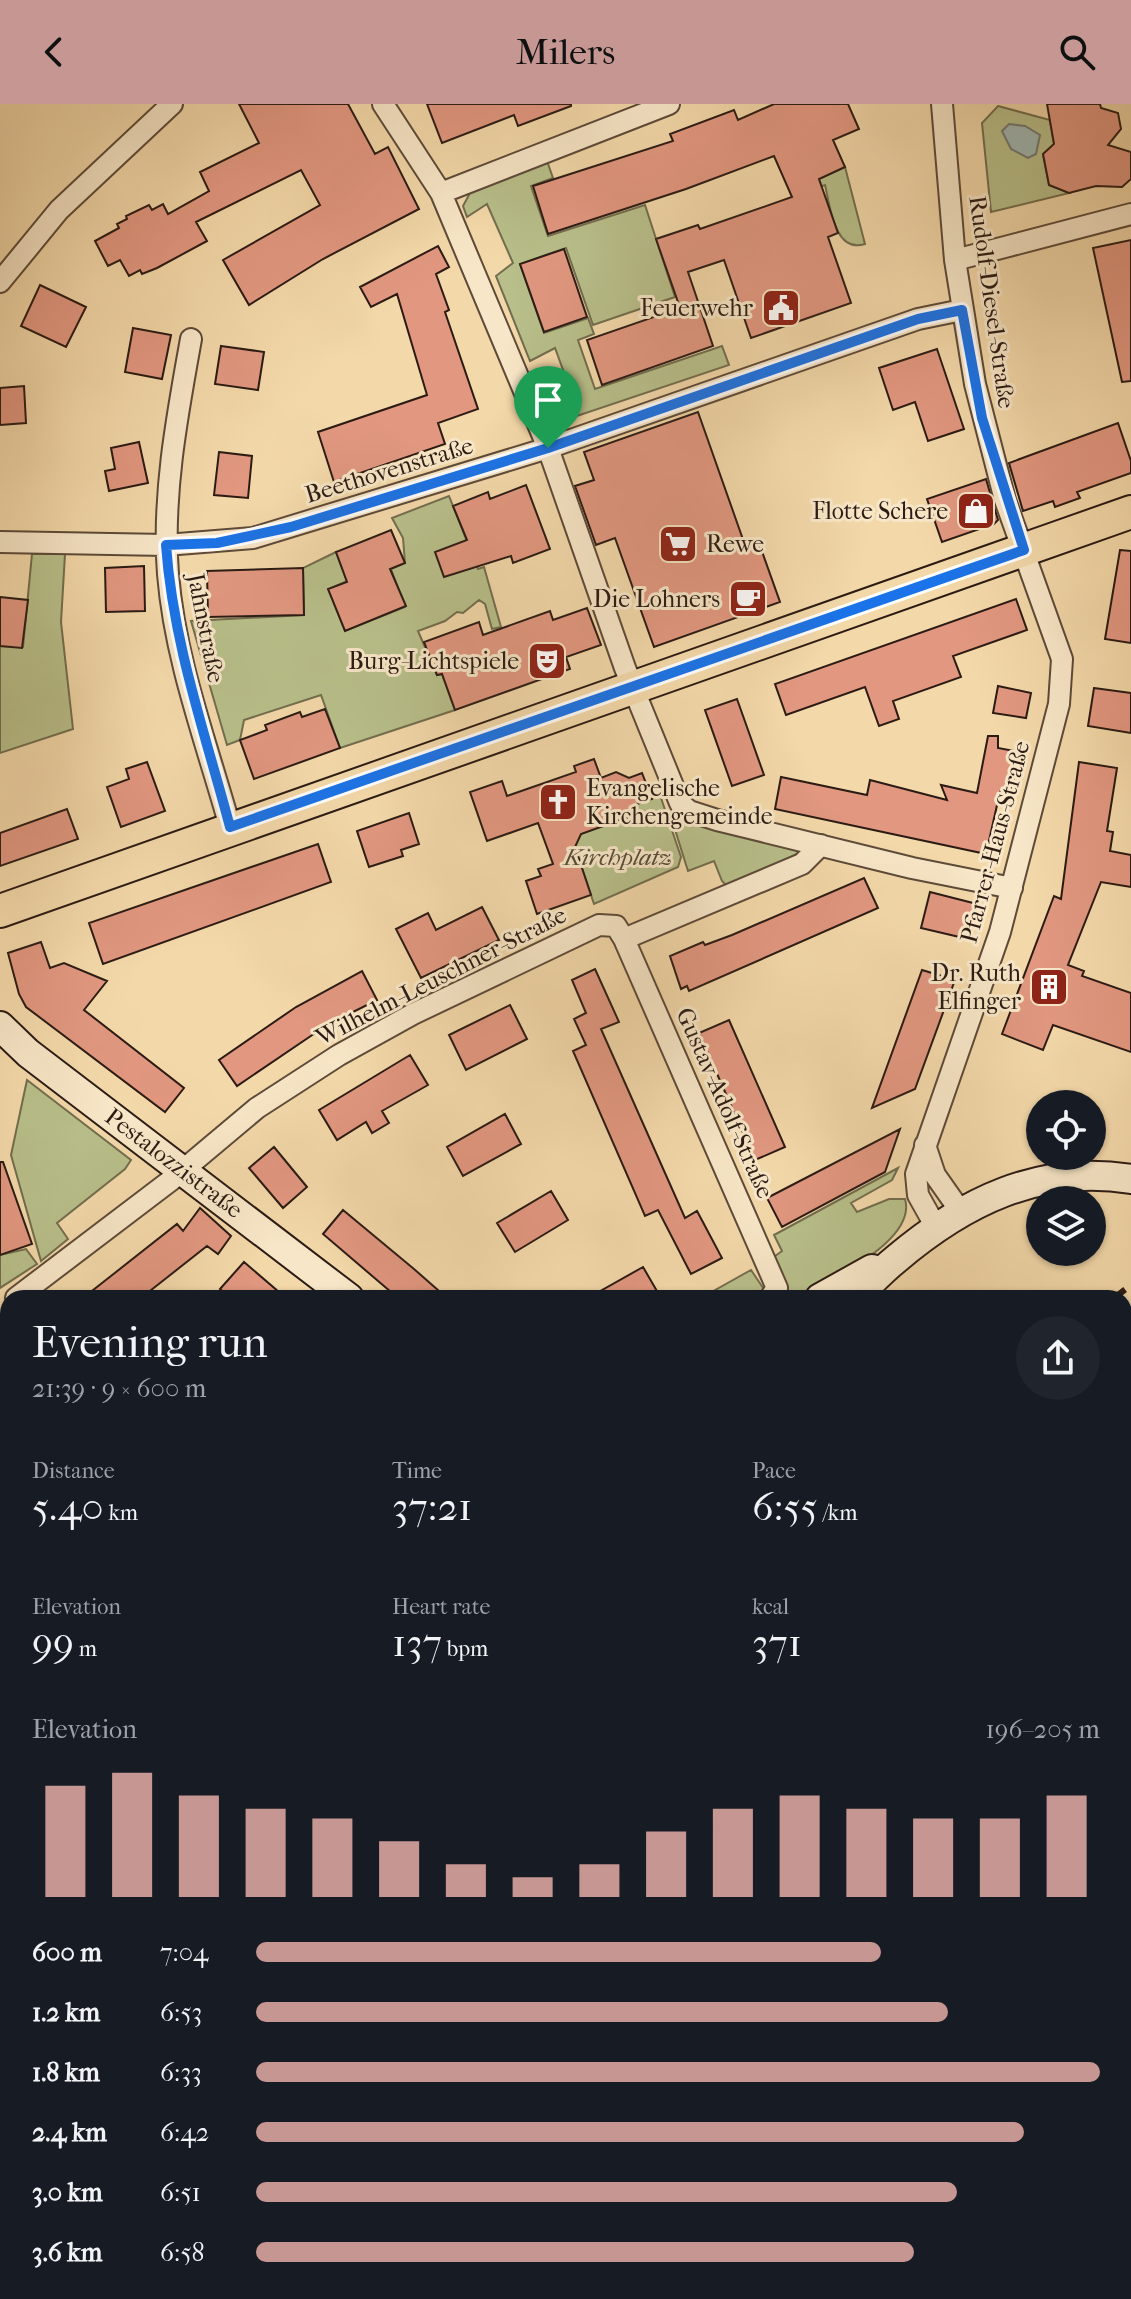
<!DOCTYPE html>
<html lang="en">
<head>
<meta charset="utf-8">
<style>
  :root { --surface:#171b24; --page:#20242c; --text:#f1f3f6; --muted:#9ea1a6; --accent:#c59692 }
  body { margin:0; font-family:"IM FELL French Canon",serif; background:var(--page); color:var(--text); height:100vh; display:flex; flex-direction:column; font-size:30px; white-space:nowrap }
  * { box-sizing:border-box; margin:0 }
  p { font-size:26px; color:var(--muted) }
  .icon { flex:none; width:44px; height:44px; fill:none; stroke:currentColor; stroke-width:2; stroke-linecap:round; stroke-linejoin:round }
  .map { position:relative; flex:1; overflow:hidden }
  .details { position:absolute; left:0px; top:1186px; width:1132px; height:1010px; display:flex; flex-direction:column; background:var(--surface); border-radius:24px 24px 0 0; box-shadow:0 2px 6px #0004 }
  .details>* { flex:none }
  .controls { position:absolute; left:1026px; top:986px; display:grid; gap:16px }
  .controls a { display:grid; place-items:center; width:80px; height:80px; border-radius:50%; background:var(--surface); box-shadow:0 2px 6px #0004; font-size:40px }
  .pin { position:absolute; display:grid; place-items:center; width:68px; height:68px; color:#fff; margin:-82px -34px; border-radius:50% 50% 50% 0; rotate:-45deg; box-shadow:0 0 8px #0007 }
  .pin .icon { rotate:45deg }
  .round { display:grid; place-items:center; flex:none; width:84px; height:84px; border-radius:42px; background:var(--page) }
  .head { display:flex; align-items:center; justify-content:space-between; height:136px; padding:0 32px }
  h1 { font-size:44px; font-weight:600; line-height:60px }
  .stats { display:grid; grid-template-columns:repeat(3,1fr); gap:12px; height:136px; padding:8px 32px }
  .stats div { display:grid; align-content:center }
  .stats b { font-size:40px; font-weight:600 }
  .stats small { font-size:22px; font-weight:400 }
  .stats p { font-size:22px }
  .chart { height:224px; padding:16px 32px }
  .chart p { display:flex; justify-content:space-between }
  .chart svg { width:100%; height:144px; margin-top:8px; stroke:var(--accent); stroke-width:6 }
  ul { padding:0 32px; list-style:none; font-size:26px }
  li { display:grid; grid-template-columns:128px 96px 1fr; align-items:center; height:60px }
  li i { height:20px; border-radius:10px; background:var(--accent) }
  header { display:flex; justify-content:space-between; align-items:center; height:104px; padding:0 32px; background:var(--accent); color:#111; font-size:36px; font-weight:600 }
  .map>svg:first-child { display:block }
</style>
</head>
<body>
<header><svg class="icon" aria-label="back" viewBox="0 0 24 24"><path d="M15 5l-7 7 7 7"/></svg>Milers<svg class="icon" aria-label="search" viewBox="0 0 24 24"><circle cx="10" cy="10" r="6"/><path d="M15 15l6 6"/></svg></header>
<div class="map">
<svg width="1131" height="2195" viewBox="0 0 1131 2195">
  <rect width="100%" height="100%" fill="#f3d8a9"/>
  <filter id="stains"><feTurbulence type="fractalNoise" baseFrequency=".0025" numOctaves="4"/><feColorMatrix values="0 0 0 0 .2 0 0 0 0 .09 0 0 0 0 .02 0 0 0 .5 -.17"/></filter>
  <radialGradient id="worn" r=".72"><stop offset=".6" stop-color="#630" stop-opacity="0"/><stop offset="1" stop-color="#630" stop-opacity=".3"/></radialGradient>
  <path fill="#b8bf8a" stroke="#726d4f" stroke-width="2" d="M998,2l52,14 4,24 -11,10 6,31 20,8 -78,19 -9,-89z
    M547,57l6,17 -22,8 17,50 97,-31 30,92 -82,28 -27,-77 -46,16 24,69 44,-15 6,16 -16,6 17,49 127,-43 7,19 -158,53 -21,-7 -4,-7 24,-15 -15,-41 -25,13 -34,-85 17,-13 -26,-59 -20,13 -4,-11 8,-15z
    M845,63l20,77c-31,10 -35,-39 -40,-59l-12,4 -3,-6z
    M449,392l29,73 6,-2 17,60 -9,2 -7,-25 -6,-4 -16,13 -6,-1 -12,9 -27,10 19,44 5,-1 13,36 -115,38 -19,-53 -77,25 -4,20 -13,5 -36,-124 113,-6 -1,-47 33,-16 11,29 -18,8 16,42 60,-24 -14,-38 14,-6 -2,-25 -11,-20z
    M32,450h33l-4,68 12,107 -73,24v-107l23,1z
    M660,691l21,62 -3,10 -84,37 -20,-59 6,-11 51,-18 5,-12z
    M672,716l120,23 7,10 -71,34 -6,-6 -8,-20 -26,10z
    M27,976l104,80 -6,9 -68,54 11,16 -27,22 -30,-106z
    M898,1064l-6,12 -41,23 6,9 32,-13h16c12,41 -71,78 -100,99h-15l-19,-39 11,-8 -8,-16z
    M26,1145l11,15 -37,24v-33z
    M751,1166l19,28h-69z
    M470,2188h114l-3,7h-116z"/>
  <path fill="#a0b7b3" stroke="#717973" stroke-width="2" d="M1009,20l16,2 15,9 -4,19 -8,4 -17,-9 -9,-18z"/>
  <path fill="#e19780" stroke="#2b1b14" stroke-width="2" d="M239,0h109l27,50 13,-7 31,62 -96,50 -74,46 -26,-45 97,-55 -19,-35 -105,52 11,19 -50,27 -15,6 -2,-4 -11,6 -9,-16 -12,6 -13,-25 24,-13 -2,-4 10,-5 -1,-3 23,-11 3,5 11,-6 5,10 41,-23 -9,-19 59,-29z
    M427,0h144v2l-53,20 -4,-11 -72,28z
    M774,0h74l11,25 -26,11 12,27 -26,12 19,54 -10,4 23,66 -100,35 -27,-78 -36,12 25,74 -111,39 -15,-45 93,-32 -24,-69 42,-14 2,4 92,-32 -18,-41 -88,33 -138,45 -15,-48 140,-45 -3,-7 64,-24 4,10z
    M1047,0h53l1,4 17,5 3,16 -13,16 23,7v27l-9,8 -26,-1 -27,7 -20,-8 -6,-31 11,-10z
    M1131,136v141l-9,1 -29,-134z
    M438,142l11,21 -13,7 13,36 -4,2 33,97 -40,14 7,21 -111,38 -16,-50 109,-37 -30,-101 -26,13 -11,-20z
    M564,145l23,68 -43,15 -24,-68z
    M40,181l46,22 -20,40 -45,-21z
    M133,224l38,7 -9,44 -37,-7z
    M221,242l43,6 -6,38 -43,-6z
    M937,245l27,80 -36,12 -13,-39 -22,8 -14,-42z
    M24,282l2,37 -26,2v-37z
    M698,308l48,136 13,-5 21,59 -126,45 -39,-109 -19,7 -21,-59 19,-6 -10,-28z
    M1118,319l13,38v12l-54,19 3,6 -25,9 -2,-6 -30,10 -14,-48z
    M139,338l9,41 -39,8 -4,-20 10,-2 -4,-21z
    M219,348l33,4 -4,42 -34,-3z
    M986,375l12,41 -4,4 -52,18 -15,-43z
    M526,381l24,64 -37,14 -2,-7 -67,21 -9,-25 32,-12 -14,-34 35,-14 2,7z
    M391,426l14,33 -15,6 16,37 -61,25 -17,-42 19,-7 -11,-30z
    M1120,446l11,1v92l-26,-4z
    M144,462l1,45 -39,1 -1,-44z
    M303,464l1,47 -96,2 -1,-46z
    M0,493l28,3 -6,48 -22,-2z
    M1016,495l11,31 -74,26 8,21 -68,24 6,18 -20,7 -14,-39 -79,28 -11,-31z
    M587,504l14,37 -35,12 4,12 -115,41 -13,-36 -5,1 -13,-33 55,-20 4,13 67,-24 3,9z
    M998,582l33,7 -5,25 -33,-5z
    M1094,584l37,5v40l-43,-7z
    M737,595l27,76 -32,11 -27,-76z
    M325,605l15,39 -86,31 -14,-39 27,-10 -2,-5 35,-13 2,5z
    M988,632h10v12l21,4 -8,42 -11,-2 -14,62 -211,-45 6,-32 86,18 3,-15 77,20 -6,-15 36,8z
    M594,655l7,19 15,-6 13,6 13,-5 10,26 -15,5 -6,12 -50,18 -6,13 16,48 -54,19 -11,-33 15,-5 -3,-7 15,-5 -15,-41 -51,18 -17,-49 32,-11 5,15 69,-24 -2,-6z
    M147,658l18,49 -44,16 -14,-40 22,-8 -3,-10z
    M1079,658l38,6 -10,63 6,1 -3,19 21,4v32l-30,-5 -33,83 16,6 -2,5 49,17v59l-78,-27 -10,25 -41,-16 52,-138 7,3z
    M67,705l11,30 -78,27v-33z
    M409,709l10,31 -18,6 2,6 -34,11 -12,-36z
    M318,740l13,38 -228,82 -14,-41z
    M864,774l14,30 -189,83 -2,-5 -6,3 -11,-33 33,-14 2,3 27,-10z
    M930,788l47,12 -9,35 -47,-11z
    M482,803l17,33 -78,38 -25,-49 32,-16 8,17z
    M41,838l9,26 14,-5 43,18 -23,29 100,78 -19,24 -139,-105 -7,-13 -11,-41z
    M595,865l24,53 -18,7 84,189 12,-7 25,47 -31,16 -33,-64 -13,6 -72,-165 13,-6 -12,-26 12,-6 -14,-33z
    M922,866l33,10 -40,109 -43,19z
    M362,867l15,29 -50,25 -90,61 -18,-26 77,-53z
    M510,901l17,34 -61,31 -17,-35z
    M729,916l56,127 -30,13 -56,-127z
    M410,951l18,30 -46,26 7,12 -17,10 -6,-11 -29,18 -18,-30z
    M505,1010l16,30 -58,32 -16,-29z
    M900,1025l-15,43 -103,55 -15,-29z
    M274,1043l33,40 -24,21 -34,-40z
    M0,1058h3l29,82 -32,11z
    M551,1087l17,29 -53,32 -18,-29z
    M200,1104l31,28 -13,18 -11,-8 -66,52h-58l94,-74 6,7z
    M343,1106l71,59 33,29h-49l-75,-64z
    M244,1158l42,36h-56l-10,-9z
    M643,1163l18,31h-73z"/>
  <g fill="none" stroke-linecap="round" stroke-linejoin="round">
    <defs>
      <path id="street" d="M383,0l58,89 107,255 77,220 55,135 9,8 28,9 195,48 100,20
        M441,89l228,-89
        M955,156l176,-46
        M0,178l59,-72 113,-106
        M191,235c-14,77 -29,157 -23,235 7,87 39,170 62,253
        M0,438l166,3 87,-7 295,-90 370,-129 44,-9
        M624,835l153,349 -7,10
        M925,1041l10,30 26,37
        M937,1125l-19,-34 -2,-21 84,-242 59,-228 3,-45 -57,-159 -30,-116 -20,-124 -13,-156
        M16,1194l154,-117 87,-73 82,-53 74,-41 186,-89 17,1 8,13 178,-75 19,-19
        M0,1638l8,-6
        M0,2004l8,-7
        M644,2195l4,-7"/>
      <path id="secondary" d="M0,922l28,27 321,245
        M820,1194l52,-29
        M854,1194c14,-12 26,-26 41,-38 68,-58 144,-96 236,-81
        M1124,1534l7,-7
        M1124,2123l7,13"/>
      <path id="primary" d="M0,807l1131,-399"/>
    </defs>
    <use href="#street" stroke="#5d4a39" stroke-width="24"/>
    <use href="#secondary" stroke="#2b1b14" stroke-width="32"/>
    <use href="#primary" stroke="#2b1b14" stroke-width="36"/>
    <use href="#street" stroke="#f7e6c7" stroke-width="20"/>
    <use href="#secondary" stroke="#f7e6c7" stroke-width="28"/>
    <use href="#primary" stroke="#f3d8a9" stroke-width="32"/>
    <path stroke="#2b1b14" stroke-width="6" stroke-dasharray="14 14" stroke-linecap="butt" d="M1114,1194l17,-13
      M1124,1208l7,-5
      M1124,1223l7,-5
      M1124,1426l7,-8
      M1124,1454l7,-8
      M1124,1727l7,-25
      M1124,2019l7,22
      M0,2070l8,-7
      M0,2090l8,-6
      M0,2113l8,-7
      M332,2195l9,-7
      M449,2195l5,-7
      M597,2195l3,-7"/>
  </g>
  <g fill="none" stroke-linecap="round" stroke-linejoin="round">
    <defs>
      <path id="route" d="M962,206l20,108 42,132 -794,277c-25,-94 -57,-184 -64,-282l51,-2 74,-16 257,-79 370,-129z"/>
    </defs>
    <use href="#route" stroke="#fff" stroke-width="16"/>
    <use href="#route" stroke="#1a73e8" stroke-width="10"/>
  </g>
  <defs>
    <symbol id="civic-square" viewBox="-11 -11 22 22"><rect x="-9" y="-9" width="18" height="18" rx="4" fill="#8f2418" stroke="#f7e6c7"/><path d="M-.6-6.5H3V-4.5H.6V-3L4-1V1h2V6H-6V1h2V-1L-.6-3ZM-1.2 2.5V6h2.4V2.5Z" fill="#fff"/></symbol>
    <symbol id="shop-square" viewBox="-11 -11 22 22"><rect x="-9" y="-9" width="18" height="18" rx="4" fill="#8f2418" stroke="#f7e6c7"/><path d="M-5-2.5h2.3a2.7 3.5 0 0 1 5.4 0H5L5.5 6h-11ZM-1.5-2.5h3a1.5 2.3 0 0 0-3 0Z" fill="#fff"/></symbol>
    <symbol id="supermarket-square" viewBox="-11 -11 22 22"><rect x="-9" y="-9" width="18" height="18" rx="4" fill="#8f2418" stroke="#f7e6c7"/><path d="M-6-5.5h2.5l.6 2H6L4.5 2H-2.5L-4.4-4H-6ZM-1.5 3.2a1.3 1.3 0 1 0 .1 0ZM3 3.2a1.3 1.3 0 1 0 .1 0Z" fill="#fff"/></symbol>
    <symbol id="cafe-square" viewBox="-11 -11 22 22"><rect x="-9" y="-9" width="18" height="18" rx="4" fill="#8f2418" stroke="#f7e6c7"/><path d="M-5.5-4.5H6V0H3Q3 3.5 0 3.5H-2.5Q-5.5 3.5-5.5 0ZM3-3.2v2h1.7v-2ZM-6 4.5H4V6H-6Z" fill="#fff"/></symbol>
    <symbol id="theatre-square" viewBox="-11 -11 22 22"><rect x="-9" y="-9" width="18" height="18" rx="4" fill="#8f2418" stroke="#f7e6c7"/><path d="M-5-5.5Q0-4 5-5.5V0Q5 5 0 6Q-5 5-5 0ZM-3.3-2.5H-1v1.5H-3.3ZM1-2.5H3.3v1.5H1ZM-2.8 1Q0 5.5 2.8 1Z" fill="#fff"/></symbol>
    <symbol id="church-square" viewBox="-11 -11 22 22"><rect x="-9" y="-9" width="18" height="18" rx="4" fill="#8f2418" stroke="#f7e6c7"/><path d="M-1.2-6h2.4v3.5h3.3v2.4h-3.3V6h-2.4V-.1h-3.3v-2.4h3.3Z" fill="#fff"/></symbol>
    <symbol id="building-square" viewBox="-11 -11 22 22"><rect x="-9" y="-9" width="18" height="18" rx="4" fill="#8f2418" stroke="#f7e6c7"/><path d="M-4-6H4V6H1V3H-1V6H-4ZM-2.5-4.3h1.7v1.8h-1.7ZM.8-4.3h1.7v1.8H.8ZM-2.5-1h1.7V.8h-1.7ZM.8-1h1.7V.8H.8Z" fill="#fff"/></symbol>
  </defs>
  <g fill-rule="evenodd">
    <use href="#civic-square" x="759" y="182" width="44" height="44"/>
    <use href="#shop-square" x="954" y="385" width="44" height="44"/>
    <use href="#supermarket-square" x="656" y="418" width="44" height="44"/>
    <use href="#cafe-square" x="726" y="473" width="44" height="44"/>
    <use href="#theatre-square" x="525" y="535" width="44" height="44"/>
    <use href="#church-square" x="536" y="676" width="44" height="44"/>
    <use href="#building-square" x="1027" y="861" width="44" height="44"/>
  </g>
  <g text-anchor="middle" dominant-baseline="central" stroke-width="6" stroke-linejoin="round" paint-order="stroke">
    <g font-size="24" fill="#2b1b14" stroke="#f7e6c7">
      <text transform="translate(992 198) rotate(82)">Rudolf-Diesel-Straße</text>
      <text transform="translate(389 366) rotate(-17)">Beethovenstraße</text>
      <text transform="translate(206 524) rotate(79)">Jahnstraße</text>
      <text transform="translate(995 738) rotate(-75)">Pfarrer-Haus-Straße</text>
      <text transform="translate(441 872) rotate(-27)">Wilhelm-Leuschner-Straße</text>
      <text transform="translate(725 999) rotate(66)">Gustav-Adolf-Straße</text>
      <text transform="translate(174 1059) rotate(37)">Pestalozzistraße</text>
    </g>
    <g font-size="24" fill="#2b1b14" stroke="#f7e6c7" text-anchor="end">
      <text x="753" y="204">Feuerwehr</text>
      <text x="948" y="407">Flotte Schere</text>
      <text x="706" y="440" text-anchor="start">Rewe</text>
      <text x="720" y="495">Die Lohners</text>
      <text x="519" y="557">Burg-Lichtspiele</text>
      <text x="586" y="684" text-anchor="start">Evangelische<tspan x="586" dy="28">Kirchengemeinde</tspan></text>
      <text x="1021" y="869">Dr. Ruth<tspan x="1021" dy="28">Elfinger</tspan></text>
    </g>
    <g font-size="24" font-style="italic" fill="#554c37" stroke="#f7e6c7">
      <text x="618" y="753">Kirchplatz</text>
    </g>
  </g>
  <rect width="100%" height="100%" filter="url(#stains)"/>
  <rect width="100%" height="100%" fill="url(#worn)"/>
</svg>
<div class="controls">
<a><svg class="icon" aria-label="locate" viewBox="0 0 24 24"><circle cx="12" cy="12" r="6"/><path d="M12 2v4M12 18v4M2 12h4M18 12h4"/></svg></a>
<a><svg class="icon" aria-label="layers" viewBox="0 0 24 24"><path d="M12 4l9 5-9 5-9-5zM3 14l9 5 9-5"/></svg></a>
</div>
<div class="pin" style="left:548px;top:344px;background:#1e9e55"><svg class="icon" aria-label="arrive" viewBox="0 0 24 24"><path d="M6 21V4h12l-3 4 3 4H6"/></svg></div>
<section class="details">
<div class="head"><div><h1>Evening run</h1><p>21:39 · 9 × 600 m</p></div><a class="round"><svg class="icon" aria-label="share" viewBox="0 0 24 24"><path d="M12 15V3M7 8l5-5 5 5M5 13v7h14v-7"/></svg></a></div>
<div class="stats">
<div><p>Distance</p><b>5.40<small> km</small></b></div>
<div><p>Time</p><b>37:21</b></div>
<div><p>Pace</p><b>6:55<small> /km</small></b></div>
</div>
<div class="stats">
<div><p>Elevation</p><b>99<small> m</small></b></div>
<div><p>Heart rate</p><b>137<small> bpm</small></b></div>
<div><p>kcal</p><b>371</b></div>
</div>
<div class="chart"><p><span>Elevation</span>196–205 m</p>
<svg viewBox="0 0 160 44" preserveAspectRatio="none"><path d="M5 44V10M15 44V6M25 44V13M35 44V17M45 44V20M55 44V27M65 44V34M75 44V38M85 44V34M95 44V24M105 44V17M115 44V13M125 44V17M135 44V20M145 44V20M155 44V13"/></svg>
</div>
<ul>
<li><b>600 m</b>7:04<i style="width:74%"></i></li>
<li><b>1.2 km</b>6:53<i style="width:82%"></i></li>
<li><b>1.8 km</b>6:33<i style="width:100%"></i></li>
<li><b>2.4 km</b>6:42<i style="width:91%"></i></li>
<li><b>3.0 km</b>6:51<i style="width:83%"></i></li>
<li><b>3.6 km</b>6:58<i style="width:78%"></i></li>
</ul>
</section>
</div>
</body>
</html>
